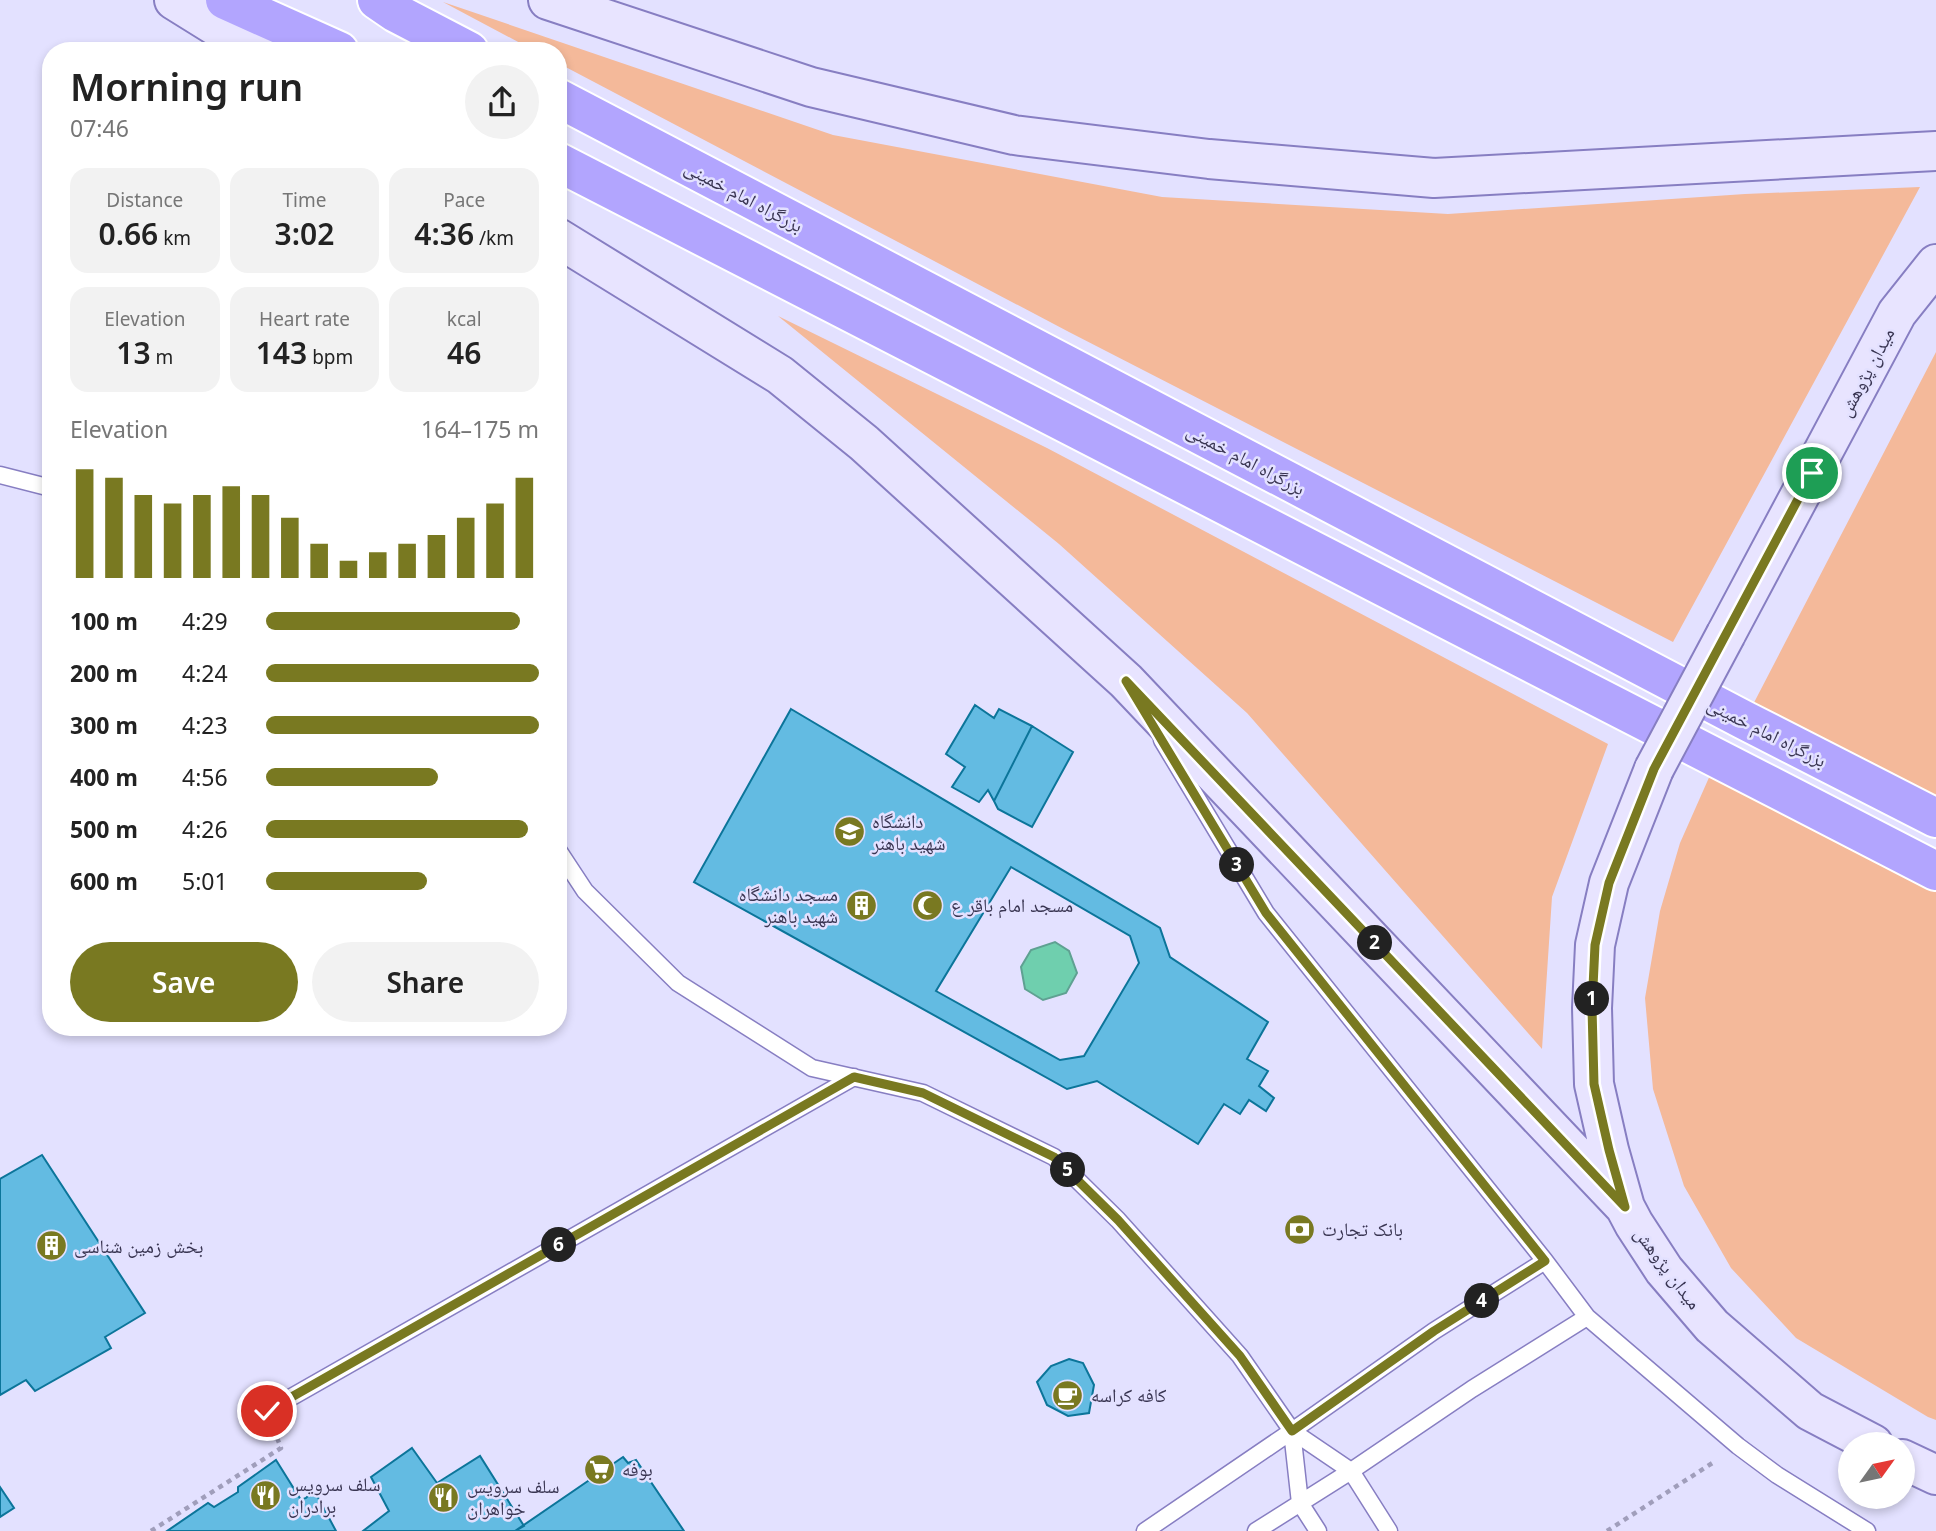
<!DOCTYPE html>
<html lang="en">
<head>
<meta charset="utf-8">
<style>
  :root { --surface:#fff; --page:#f2f2f2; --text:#222; --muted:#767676; --accent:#797921 }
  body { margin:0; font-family:"Noto Sans","Noto Naskh Arabic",sans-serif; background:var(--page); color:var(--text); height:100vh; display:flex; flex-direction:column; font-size:26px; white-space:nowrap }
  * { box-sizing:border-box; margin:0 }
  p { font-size:23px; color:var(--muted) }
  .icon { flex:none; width:38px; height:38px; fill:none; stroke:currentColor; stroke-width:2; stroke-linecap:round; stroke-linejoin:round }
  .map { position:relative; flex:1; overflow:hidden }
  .sheet { position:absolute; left:42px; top:42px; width:525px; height:994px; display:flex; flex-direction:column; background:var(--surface); border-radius:28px; box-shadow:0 4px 10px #0003 }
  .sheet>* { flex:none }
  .needle { width:46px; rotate:57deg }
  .controls { position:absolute; left:1838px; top:1432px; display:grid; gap:14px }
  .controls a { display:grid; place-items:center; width:77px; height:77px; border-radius:50%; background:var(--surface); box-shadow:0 4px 10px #0003; font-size:35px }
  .pin { position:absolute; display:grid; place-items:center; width:60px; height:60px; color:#fff; margin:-30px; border:4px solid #fff; border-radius:50%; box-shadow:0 2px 7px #0007 }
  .km { position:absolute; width:35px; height:35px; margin:-18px; border-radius:50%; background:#222; color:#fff; font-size:19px; line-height:35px; text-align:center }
  .round { display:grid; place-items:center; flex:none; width:74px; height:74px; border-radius:37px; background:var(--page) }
  .overview { display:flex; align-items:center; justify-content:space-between; height:119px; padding:0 28px }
  h1 { font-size:38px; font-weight:600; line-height:52px }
  .stats { display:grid; grid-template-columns:repeat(3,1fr); gap:10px; height:119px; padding:7px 28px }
  .stats div { display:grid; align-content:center; border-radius:18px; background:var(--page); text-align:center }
  .stats b { font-size:30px; font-weight:600 }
  .stats small { font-size:19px; font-weight:400 }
  .stats p { font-size:19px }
  .chart { height:196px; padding:14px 28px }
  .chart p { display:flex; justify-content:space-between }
  .chart svg { width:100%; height:126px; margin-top:7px; stroke:var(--accent); stroke-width:6 }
  .button { display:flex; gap:14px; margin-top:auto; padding:14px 28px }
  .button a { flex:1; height:80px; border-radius:42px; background:var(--accent); color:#fff; font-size:28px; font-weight:600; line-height:80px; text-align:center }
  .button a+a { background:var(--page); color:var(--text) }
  ul { padding:0 28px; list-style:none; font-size:23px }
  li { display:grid; grid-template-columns:112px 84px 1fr; align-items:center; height:52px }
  li i { height:18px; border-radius:9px; background:var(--accent) }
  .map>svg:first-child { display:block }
</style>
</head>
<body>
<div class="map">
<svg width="1936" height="1531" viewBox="0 0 1936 1531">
  <rect width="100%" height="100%" fill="#e3e1ff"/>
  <path fill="#f4b99a" d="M443,2l390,133 329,62 286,17 297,-20 175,-7 -247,455 -604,-310 -511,-269v-12h-23z
    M778,316l269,132 561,296 -56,153 -10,152 -295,-336 -188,-169z
    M1936,352v462l-190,-96z
    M1715,764l221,112v544l-8,-3 -132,-79 -65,-70 -47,-82 -31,-97 -8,-91 15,-87 20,-68z"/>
  <path fill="#6fcfae" stroke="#5fa192" stroke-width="2" d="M1055,942l14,9 8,22 -11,20 -23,7 -18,-11 -4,-22 10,-17z"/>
  <path fill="#63bbe2" stroke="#0c759a" stroke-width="2" fill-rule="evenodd" d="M975,705l19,13 5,-9 33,17 -38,75 -6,-11 -9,12 -27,-15 13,-20 -19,-13z
    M791,709l369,219 10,29 98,65 -21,37 21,12 -9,15 15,12 -8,13 -17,-11 -9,14 -16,-10 -26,40 -101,-63 -30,8 -373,-207zM1011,867l119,69 9,27 -55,93 -24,4 -124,-69z
    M1032,726l41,26 -41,75 -34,-18 -4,-8z
    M42,1155l103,158 -40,24 6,11 -76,43 -9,-11 -26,15v-216z
    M1069,1359l14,4 11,22 -5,28 -21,3 -21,-11 -10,-23 14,-16z
    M412,1448l25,35 43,-27 44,70 -9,5h-152l26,-20 -18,-34z
    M623,1457l5,6 8,-3 48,71h-169z
    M276,1460l25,40 5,-2 8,-8 22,41h-169l41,-28 6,4 24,-15v-5z
    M0,1487l14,21 -14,9z"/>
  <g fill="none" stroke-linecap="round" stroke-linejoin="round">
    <defs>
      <path id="lane" d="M0,475l51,13
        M1162,740l104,173 279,348 42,56 151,129 39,29 90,56
        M558,850l27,41 93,92 134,85 111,25 131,64 64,63 122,136 52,75 59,40 38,60
        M267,1411l587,-334
        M1292,1431l8,72 18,28
        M1145,1531l147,-100 142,-100 111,-70
        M1256,1531l95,-60 121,-82 115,-72"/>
      <path id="secondary" d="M174,0l82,51
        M548,0l263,87 203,48 195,24 225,19 502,-27
        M558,238l222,137 84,68 262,238 499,526
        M1726,634l171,-321 39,-49
        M1654,769l-45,114 -14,62 -3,63 2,76 15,66 16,57 9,17 30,46 48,56 98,85 63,33
        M1902,1459l34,16"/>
      <path id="highway" d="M225,0l114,51
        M377,0l19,13 73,38
        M558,98l1186,622 192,98
        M558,162l1378,709"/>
    </defs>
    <use href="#lane" stroke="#877ec2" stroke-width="19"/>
    <use href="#secondary" stroke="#877ec2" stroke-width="42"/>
    <use href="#highway" stroke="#fff" stroke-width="42"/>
    <path stroke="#a09ebb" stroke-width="4.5" stroke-dasharray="5 5" stroke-linecap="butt" d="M151,1531l130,-83 -5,-13
      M1607,1531l107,-69"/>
    <use href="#lane" stroke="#fff" stroke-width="16"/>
    <use href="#secondary" stroke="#e8e4ff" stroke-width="38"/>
    <use href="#highway" stroke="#b2a5fe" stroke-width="38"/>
    <defs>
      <path id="secondary-bridge" d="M1654,769l72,-135"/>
    </defs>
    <use href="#secondary-bridge" stroke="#877ec2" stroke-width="42" stroke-linecap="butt"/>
    <use href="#secondary-bridge" stroke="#e8e4ff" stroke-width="38"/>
  </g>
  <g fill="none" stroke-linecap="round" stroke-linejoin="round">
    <defs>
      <path id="route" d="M267,1411l587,-334 69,16 131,64 64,63 122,136 52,75 142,-100 111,-70 -279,-348 -140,-232 499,526 -16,-57 -15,-66 -2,-76 3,-63 14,-62 45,-114 158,-296"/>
    </defs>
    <use href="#route" stroke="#fff" stroke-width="14"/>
    <use href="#route" stroke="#797921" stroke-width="9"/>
  </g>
  <defs>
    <symbol id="university-disc" viewBox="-11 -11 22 22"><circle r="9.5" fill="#797921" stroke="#e3e1ff"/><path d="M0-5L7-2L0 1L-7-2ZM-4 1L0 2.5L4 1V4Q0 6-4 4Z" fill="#fff"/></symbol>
    <symbol id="building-disc" viewBox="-11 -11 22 22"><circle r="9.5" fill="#797921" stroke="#e3e1ff"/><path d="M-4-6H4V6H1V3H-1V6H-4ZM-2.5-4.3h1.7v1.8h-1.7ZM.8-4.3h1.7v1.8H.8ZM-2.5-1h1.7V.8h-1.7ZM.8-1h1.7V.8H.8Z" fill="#fff"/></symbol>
    <symbol id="mosque-disc" viewBox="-11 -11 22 22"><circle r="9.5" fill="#797921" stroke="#e3e1ff"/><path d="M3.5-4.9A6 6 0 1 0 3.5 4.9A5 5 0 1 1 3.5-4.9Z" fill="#fff"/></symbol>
    <symbol id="bank-disc" viewBox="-11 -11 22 22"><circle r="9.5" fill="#797921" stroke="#e3e1ff"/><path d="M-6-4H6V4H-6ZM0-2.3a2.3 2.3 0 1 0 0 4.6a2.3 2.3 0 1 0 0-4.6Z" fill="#fff"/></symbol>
    <symbol id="cafe-disc" viewBox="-11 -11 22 22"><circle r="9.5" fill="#797921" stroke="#e3e1ff"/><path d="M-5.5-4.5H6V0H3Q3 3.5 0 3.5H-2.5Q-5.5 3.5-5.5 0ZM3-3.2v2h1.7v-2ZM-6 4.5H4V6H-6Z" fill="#fff"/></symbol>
    <symbol id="supermarket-disc" viewBox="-11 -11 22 22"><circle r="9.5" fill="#797921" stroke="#e3e1ff"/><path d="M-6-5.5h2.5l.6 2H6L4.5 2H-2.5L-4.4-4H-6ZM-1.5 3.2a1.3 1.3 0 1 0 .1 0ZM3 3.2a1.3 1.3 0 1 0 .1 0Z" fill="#fff"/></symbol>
    <symbol id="restaurant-disc" viewBox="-11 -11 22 22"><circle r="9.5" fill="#797921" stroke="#e3e1ff"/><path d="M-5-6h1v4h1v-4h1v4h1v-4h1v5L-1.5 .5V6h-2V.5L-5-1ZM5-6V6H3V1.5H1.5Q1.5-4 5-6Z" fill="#fff"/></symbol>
  </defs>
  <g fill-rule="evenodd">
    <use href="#university-disc" x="832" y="814" width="35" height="35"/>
    <use href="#building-disc" x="844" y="888" width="35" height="35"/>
    <use href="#mosque-disc" x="910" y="888" width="35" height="35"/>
    <use href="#bank-disc" x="1282" y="1212" width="35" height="35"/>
    <use href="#building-disc" x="34" y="1228" width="35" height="35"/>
    <use href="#cafe-disc" x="1050" y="1378" width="35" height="35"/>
    <use href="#supermarket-disc" x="582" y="1452" width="35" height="35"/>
    <use href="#restaurant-disc" x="248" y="1478" width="35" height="35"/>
    <use href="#restaurant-disc" x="426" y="1480" width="35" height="35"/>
  </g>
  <g text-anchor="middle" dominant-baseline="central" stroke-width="5" stroke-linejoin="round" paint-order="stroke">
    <g font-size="19" fill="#393552" stroke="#e3e1ff">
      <text transform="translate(744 196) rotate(28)">بزرگراه امام خمینی</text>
      <text transform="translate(1866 372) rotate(-62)">میدان پژوهش</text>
      <text transform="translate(1246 459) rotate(28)">بزرگراه امام خمینی</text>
      <text transform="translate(1767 732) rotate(27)">بزرگراه امام خمینی</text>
      <text transform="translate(1668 1268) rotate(53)">میدان پژوهش</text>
    </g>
    <g font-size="19" fill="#393552" stroke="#e3e1ff" text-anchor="start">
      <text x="872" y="821">دانشگاه<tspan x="872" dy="22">شهید باهنر</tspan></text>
      <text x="838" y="894" text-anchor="end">مسجد دانشگاه<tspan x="838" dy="22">شهید باهنر</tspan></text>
      <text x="951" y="905">مسجد امام باقر ع</text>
      <text x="1322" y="1229">بانک تجارت</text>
      <text x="74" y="1246">بخش زمین شناسی</text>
      <text x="1091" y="1395">کافه کراسه</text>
      <text x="622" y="1469">بوفه</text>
      <text x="288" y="1484">سلف سرویس<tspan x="288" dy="22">برادران</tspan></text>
      <text x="467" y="1486">سلف سرویس<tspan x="467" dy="22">خواهران</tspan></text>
    </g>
  </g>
</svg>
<div class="controls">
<a><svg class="needle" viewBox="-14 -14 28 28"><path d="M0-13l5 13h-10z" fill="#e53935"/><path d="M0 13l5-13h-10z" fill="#767676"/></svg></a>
</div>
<div class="pin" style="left:1812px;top:473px;background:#1e9e55"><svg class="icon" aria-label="arrive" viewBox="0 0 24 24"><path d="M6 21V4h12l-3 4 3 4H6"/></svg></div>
<div class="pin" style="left:267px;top:1411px;background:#d93025"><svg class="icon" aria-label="check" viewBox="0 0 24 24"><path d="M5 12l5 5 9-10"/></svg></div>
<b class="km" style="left:1592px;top:999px">1</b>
<b class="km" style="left:1375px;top:943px">2</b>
<b class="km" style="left:1237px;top:865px">3</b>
<b class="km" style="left:1482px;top:1301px">4</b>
<b class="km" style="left:1068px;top:1170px">5</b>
<b class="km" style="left:559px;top:1245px">6</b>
<section class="sheet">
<div class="overview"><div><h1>Morning run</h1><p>07:46</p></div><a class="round"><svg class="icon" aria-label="share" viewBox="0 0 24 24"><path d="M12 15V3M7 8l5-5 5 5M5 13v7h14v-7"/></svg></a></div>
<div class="stats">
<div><p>Distance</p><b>0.66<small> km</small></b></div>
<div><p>Time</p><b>3:02</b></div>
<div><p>Pace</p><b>4:36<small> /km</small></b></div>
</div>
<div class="stats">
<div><p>Elevation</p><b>13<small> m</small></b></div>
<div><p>Heart rate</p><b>143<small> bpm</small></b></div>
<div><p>kcal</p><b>46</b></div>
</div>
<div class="chart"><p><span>Elevation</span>164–175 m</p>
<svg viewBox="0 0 160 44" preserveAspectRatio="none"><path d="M5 44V6M15 44V9M25 44V15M35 44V18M45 44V15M55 44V12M65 44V15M75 44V23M85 44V32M95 44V38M105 44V35M115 44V32M125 44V29M135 44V23M145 44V18M155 44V9"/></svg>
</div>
<ul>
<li><b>100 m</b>4:29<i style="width:93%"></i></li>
<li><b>200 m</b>4:24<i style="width:100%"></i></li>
<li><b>300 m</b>4:23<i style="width:100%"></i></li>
<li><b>400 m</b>4:56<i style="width:63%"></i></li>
<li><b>500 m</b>4:26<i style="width:96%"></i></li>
<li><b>600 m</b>5:01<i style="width:59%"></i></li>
</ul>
<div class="button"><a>Save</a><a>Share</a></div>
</section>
</div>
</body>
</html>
